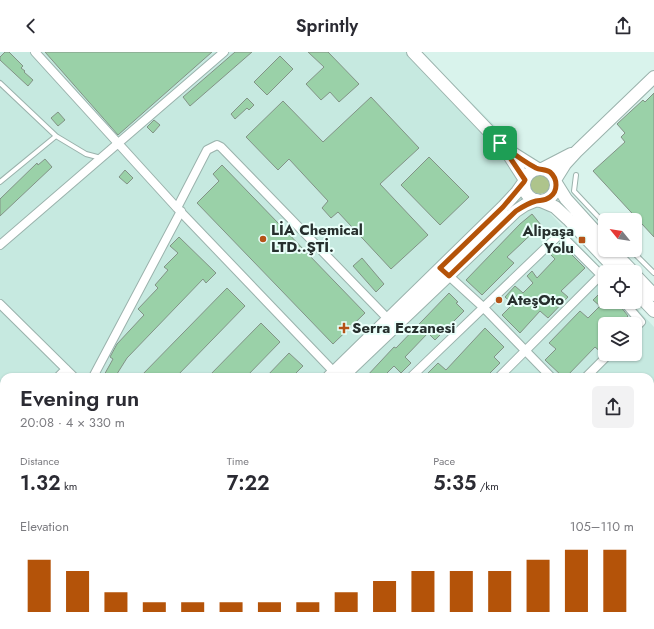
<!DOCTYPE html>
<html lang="en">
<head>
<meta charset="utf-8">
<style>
  :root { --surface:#fff; --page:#f2f2f3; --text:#2b2b33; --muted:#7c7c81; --accent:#b45309 }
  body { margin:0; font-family:Jost,sans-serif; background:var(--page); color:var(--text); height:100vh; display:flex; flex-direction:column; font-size:15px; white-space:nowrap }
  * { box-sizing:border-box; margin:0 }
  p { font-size:13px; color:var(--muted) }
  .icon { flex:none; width:22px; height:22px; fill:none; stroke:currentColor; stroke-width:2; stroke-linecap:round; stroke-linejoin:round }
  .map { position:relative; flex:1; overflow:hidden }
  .details { position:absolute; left:0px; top:321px; width:654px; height:256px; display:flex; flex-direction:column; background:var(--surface); border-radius:12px 12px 0 0; box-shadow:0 1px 3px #0004 }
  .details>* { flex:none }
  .needle { width:26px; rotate:300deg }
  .buttons { position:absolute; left:598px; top:161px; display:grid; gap:8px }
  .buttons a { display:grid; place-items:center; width:44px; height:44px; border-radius:6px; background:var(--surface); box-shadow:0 1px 3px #0004; font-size:20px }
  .pin { position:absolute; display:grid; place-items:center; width:34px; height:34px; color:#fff; margin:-17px; border-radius:8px; box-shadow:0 2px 6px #0006 }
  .round { display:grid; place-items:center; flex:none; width:42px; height:42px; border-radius:6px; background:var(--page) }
  .overview { display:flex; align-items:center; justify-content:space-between; height:68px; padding:0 20px }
  h1 { font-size:22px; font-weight:600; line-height:30px }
  .metrics { display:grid; grid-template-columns:repeat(3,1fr); gap:6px; height:68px; padding:4px 20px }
  .metrics div { display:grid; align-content:center }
  .metrics b { font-size:20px; font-weight:600 }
  .metrics small { font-size:11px; font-weight:400 }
  .metrics p { font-size:11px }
  .chart { height:112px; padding:8px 20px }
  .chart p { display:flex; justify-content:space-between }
  .chart svg { width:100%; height:72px; margin-top:4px; stroke:var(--accent); stroke-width:6 }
  header { display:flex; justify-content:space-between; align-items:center; height:52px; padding:0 20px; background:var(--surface); font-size:18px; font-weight:600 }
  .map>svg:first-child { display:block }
</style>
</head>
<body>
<header><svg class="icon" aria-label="back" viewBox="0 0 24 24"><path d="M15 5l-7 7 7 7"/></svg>Sprintly<svg class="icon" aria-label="share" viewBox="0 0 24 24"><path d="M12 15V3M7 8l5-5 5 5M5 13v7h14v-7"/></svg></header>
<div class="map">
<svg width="654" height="577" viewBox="0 0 654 577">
  <rect width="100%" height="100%" fill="#d9f3ec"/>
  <path fill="#c6e9e0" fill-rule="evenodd" d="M0,0h421l92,92 1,30 91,99v29h26l23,25v302h-460l-6,-4h462v-248h-646v248h96l-3,4h-97zM605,272h30v30h-30z"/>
  <path fill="#aec48c" d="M530 132a10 10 0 1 1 20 0a10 10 0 1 1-20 0Z"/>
  <path fill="#9ad1a8" stroke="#829386" d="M5,0h4l14,14 -2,2 4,3 -1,1 9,8 -5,6 -28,-26v-3z
    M45,0h167l-94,83z
    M235,0h17l-62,54 -7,-9z
    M308,0h20l31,32 -20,18 -9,-10 -9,8 -15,-16 18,-17z
    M280,4l13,13 -26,26 -13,-13z
    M654,41v144l-61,-66 32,-29 -4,-5 4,-4 -8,-9 26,-24 2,2z
    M371,45l48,51 -39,36 48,51 -37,34 -53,-57 -7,6 -9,-10 6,-7 -39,-42 -11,11 -32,-33 37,-36 40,41z
    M247,46l7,7 -5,5 -2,-2 -12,11 -4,-5z
    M58,60l7,8 -7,6 -7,-8z
    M154,68l6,5 -7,8 -6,-6z
    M429,105l40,40 -29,28 -39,-40z
    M45,107l7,8 -52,49v-17l37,-36 1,2z
    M222,113l143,148 -32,31 -136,-141 22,-22 -6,-7z
    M125,118l8,8 -6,6 -8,-7z
    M532,162l9,11 -34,32 7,6 -32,32 -16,-15 54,-56z
    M179,185l37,36 -10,10 -3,-4 -76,79 -12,19h-12l10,-18 -3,-2 7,-13 27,-29 -6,-6 20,-21 -3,-3 13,-15 -4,-3 14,-14 -8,-7z
    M560,191l25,25 -24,23 7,6 -20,21 -8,-7 -20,22 -18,-18 11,-11 -8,-7 10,-11 8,7 10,-10 -6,-7 5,-5 5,7 18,-19 -5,-5z
    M362,206l22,26 -8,8 -23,-26z
    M227,236l18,18 -69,71h-36z
    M605,236v14h12l11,14 -8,8h-15v26l-3,3 -7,-6 -29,30h-3l-18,-17 11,-11 -7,-6 31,-32 8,7 12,-12 -7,-6z
    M449,241l9,9 -2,1 8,8 -29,29 -7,-7 -23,24 6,6 -10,10 -7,-7 -11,11h-17l28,-30 2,1z
    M261,271l19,19 -34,35h-38z
    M485,276l19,19 -10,10 6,6 -14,14h-62l14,-14 8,7z
    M289,301l14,13 -11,11h-26z"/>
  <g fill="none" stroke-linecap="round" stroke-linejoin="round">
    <defs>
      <path id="service" d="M0,31l56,53 -56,46
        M56,84l30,18 15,4
        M576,123l-2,16 31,33
        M631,198l23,23
        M73,573l5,4"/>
      <path id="minor" d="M35,0l142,156 157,164
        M177,156l30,-58 10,-5 4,2 167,172
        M0,193l224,-193
        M449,224l34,31 68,70
        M624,250l17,20 -6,6
        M0,252l74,73
        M58,325l8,-8
        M93,325l88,-166
        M411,325l149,-143 45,45
        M499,325l102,-102
        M586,325l23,-23
        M0,383l4,-4
        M650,426l4,4
        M650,530l4,-4
        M0,542l4,-1
        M650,567l4,2
        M167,573l5,4
        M217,573l5,4
        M322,573l9,4
        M284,577l2,-4
        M363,577l2,-4
        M431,577l2,-4
        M512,577l2,-4
        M524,577l1,-4
        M589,577l1,-4"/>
      <path id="secondary" d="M413,0l87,91 14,11 24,15
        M507,100l18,28
        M542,117l29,-15
        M524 133a16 16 0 1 1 32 0a16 16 0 1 1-32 0Z
        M555,128l10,-16 11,-12 78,-75
        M556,131l10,16 39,43
        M541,149l14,6 13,12 50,53
        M612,198l21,22
        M635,223l19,20
        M635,239l19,20
        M329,325l174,-170 14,-15 7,-10
        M342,325l174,-166 9,-6 12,-5
        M108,577l3,-4"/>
    </defs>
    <use href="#service" stroke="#9ab2ac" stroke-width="6"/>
    <use href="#minor" stroke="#9ab2ac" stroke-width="10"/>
    <use href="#secondary" stroke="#9ab2ac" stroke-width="14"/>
    <use href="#service" stroke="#fff" stroke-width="4"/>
    <use href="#minor" stroke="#fff" stroke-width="8"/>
    <use href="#secondary" stroke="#fff" stroke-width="12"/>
  </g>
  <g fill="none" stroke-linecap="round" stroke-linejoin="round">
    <defs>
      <path id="route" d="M500,91c11,9 23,18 36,25 4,2 10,1 14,4 8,7 8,19 0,25 -5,4 -9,3 -14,4 -7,2 -14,6 -20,10l-67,65 -9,-8 63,-61 21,-25 1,-2z"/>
    </defs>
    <use href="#route" stroke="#fff" stroke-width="8"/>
    <use href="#route" stroke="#b45309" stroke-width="5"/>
  </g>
  <g fill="#b55317" stroke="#eafffa" stroke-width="1.5">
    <circle cx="263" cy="187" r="4"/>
    <rect x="578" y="184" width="8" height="8" rx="2"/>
    <circle cx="499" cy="248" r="4"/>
    <path d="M342 270h4v4h4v4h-4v4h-4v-4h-4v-4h4z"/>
  </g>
  <g text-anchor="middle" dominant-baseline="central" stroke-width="4" stroke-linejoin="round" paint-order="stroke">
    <g font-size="15" font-weight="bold" fill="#262f2d" stroke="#eafffa" text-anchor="start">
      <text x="271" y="178">LİA Chemical<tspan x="271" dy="17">LTD..ŞTİ.</tspan></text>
      <text x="574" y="179" text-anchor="end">Alipaşa<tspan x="574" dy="17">Yolu</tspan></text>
      <text x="507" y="248">AteşOto</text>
      <text x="352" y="276">Serra Eczanesi</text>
    </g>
  </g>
</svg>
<div class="buttons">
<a><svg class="needle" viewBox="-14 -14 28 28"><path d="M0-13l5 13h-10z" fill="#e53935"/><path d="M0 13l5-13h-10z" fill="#7c7c81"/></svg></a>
<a><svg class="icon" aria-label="locate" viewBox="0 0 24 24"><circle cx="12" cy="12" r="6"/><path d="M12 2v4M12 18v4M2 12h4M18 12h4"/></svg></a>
<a><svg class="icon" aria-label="layers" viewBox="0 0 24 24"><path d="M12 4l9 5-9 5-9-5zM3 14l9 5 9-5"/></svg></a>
</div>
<div class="pin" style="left:500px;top:91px;background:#1e9e55"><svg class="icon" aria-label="arrive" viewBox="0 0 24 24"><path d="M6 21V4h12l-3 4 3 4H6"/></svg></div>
<section class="details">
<div class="overview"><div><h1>Evening run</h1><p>20:08 · 4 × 330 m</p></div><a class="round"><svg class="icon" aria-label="share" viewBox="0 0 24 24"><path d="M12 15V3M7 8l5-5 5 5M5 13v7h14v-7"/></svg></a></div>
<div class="metrics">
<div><p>Distance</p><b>1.32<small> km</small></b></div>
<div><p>Time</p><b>7:22</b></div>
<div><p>Pace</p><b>5:35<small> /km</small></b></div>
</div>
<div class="chart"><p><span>Elevation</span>105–110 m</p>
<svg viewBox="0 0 160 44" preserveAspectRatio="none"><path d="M5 44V12M15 44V19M25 44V32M35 44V38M45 44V38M55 44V38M65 44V38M75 44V38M85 44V32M95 44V25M105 44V19M115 44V19M125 44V19M135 44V12M145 44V6M155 44V6"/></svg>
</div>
</section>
</div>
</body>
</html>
